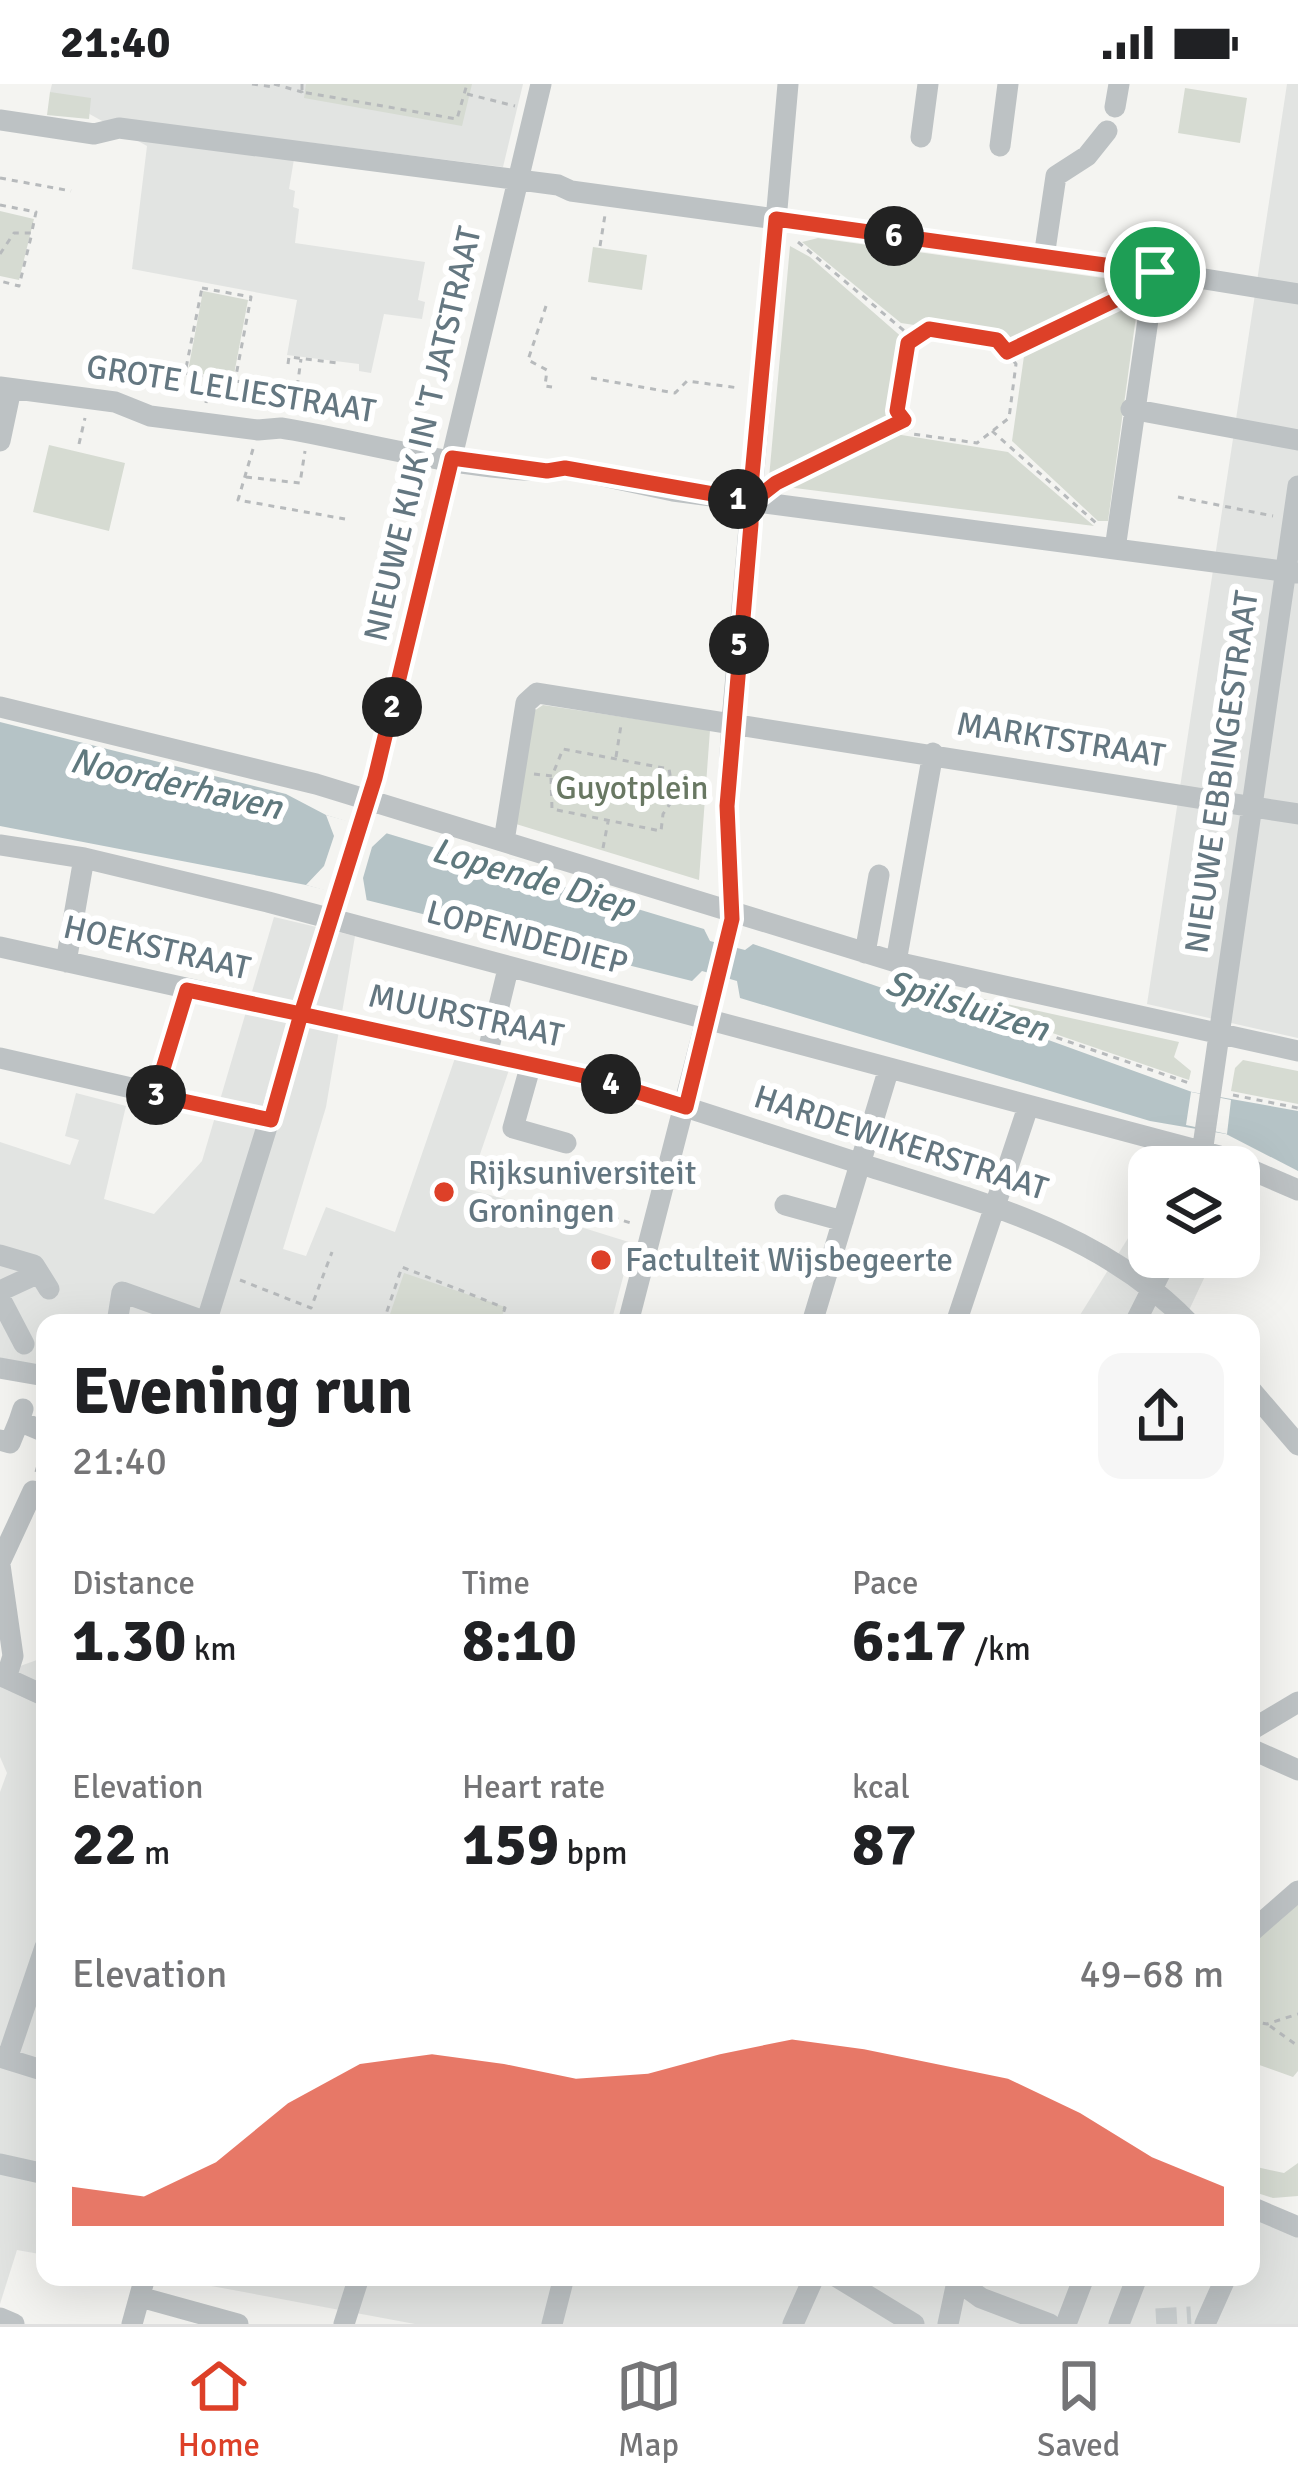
<!DOCTYPE html>
<html lang="en">
<head>
<meta charset="utf-8">
<style>
  :root { --surface:#fff; --page:#f6f6f6; --text:#202124; --muted:#757577; --line:#e0e0e0; --accent:#dd4028 }
  body { margin:0; font-family:Signika,sans-serif; background:var(--page); color:var(--text); height:100vh; display:flex; flex-direction:column; font-size:45px; white-space:nowrap }
  * { box-sizing:border-box; margin:0 }
  p { font-size:39px; color:var(--muted) }
  .icon { flex:none; width:66px; height:66px; fill:none; stroke:currentColor; stroke-width:2; stroke-linecap:round; stroke-linejoin:round }
  .map { position:relative; flex:1; overflow:hidden }
  .details { position:absolute; left:36px; top:1230px; width:1224px; height:972px; display:flex; flex-direction:column; background:var(--surface); border-radius:24px; box-shadow:0 12px 48px #0002 }
  .details>* { flex:none }
  .controls { position:absolute; left:1128px; top:1062px; display:grid; gap:24px }
  .controls a { display:grid; place-items:center; width:132px; height:132px; border-radius:24px; background:var(--surface); box-shadow:0 12px 48px #0002; font-size:60px }
  .pin { position:absolute; display:grid; place-items:center; width:102px; height:102px; color:#fff; margin:-51px; border:6px solid #fff; border-radius:50%; box-shadow:0 3px 12px #0007 }
  .km { position:absolute; width:60px; height:60px; margin:-30px; border-radius:50%; background:#222; color:#fff; font-size:33px; line-height:60px; text-align:center }
  .round { display:grid; place-items:center; flex:none; width:126px; height:126px; border-radius:24px; background:var(--page) }
  .headline { display:flex; align-items:center; justify-content:space-between; height:204px; padding:0 36px }
  h1 { font-size:66px; font-weight:700; line-height:90px }
  .figures { display:grid; grid-template-columns:repeat(3,1fr); gap:18px; height:204px; padding:12px 36px }
  .figures div { display:grid; align-content:center }
  .figures b { font-size:60px; font-weight:700 }
  .figures small { font-size:33px; font-weight:400 }
  .figures p { font-size:33px }
  .chart { height:336px; padding:24px 36px }
  .chart p { display:flex; justify-content:space-between }
  .chart svg { width:100%; height:216px; margin-top:12px; fill:var(--accent); opacity:.7 }
  .status { display:flex; justify-content:space-between; align-items:center; height:84px; padding:0 60px; background:var(--surface); direction:ltr }
  .status svg { height:33px; fill:currentColor }
  .menu { display:flex; justify-content:space-around; align-items:center; height:168px; border-top:3px solid var(--line); background:var(--surface); font-size:33px; color:var(--muted) }
  .menu a { display:grid; justify-items:center; gap:6px }
  .menu .selected { color:var(--accent) }
  .map>svg:first-child { display:block }
</style>
</head>
<body>
<div class="status"><b>21:40</b><svg viewBox="0 0 49 12"><path d="M0 12V9h3v3zM5 12V6h3v6zM10 12V3h3v9zM15 12V0h3v12zM26 1h20v11H26zM47 4h2v5h-2z"/></svg></div>
<div class="map">
<svg width="1298" height="2240" viewBox="0 0 1298 2240">
  <rect width="100%" height="100%" fill="#f4f4f1"/>
  <path fill="#e2e4e2" d="M52,0h471l-20,83 -206,-26 -8,48 6,2 -2,16 6,2 -4,34 130,19 -7,38 7,2 -3,17 -38,-5 -13,59 -12,-2v-7l-72,-9 10,-55 -165,-31 15,-123 -97,-54z
    M1287,0h11v954l-151,-34z
    M274,833l81,19 -29,171 -43,142 23,7 20,-49 69,25 60,-174 38,8 16,4 -41,119 92,25 11,10 61,19 -21,80h-566v50l-45,-9v-222l70,23 9,-25 -14,-4 11,-43 50,13 -22,93 50,15 48,-53z
    M1149,1108v65h65l-31,66h-108l65,-104z
    M45,1573v598l-28,-5 -17,54v-512l7,-19 -7,-16v-77l1,-7z
    M1251,2114l47,28v98h-883l-252,-47h1088z"/>
  <path fill="#d6dbd2" d="M306,0h166l-10,42 -158,-28z
    M1185,4l62,10 -7,45 -62,-10z
    M50,8l41,6 -2,21 -42,-4z
    M0,127l34,8 -15,61 -19,-4z
    M818,154l307,43 1,8 -105,52 -120,-18 -99,-81z
    M790,162l20,11 94,82 -15,83 -113,57 -7,-1z
    M593,163l54,8 -5,35 -54,-8z
    M203,207l45,9 -15,80 -45,-9z
    M1124,217l14,1 -30,219h-10l-86,-80 13,-92z
    M889,349l119,19 86,74 -315,-40z
    M49,361l76,18 -16,68 -76,-19z
    M543,621l167,25 -11,150 -183,-56 18,-113z
    M953,908l226,50 -5,15 17,14 -2,9 -238,-82z
    M1243,976l55,11v33l-67,-13 4,-23z
    M404,1189l101,34 -5,16h-113z
    M1298,1817v170l-5,6 -42,-15v-119z
    M1298,2079v33l-25,2 -22,-7 1,-25 32,7z"/>
  <path fill="#b5c3c6" d="M0,638l286,72 40,21 378,114 6,12 35,9 8,-6 182,62 3,-6 254,92 106,19v60l-72,-37 -76,-13 -410,-123 -3,-17 -35,-10 -10,10 -386,-96 -306,-59z"/>
  <path fill="#f4f4f1" d="M326,731l62,17 -16,15 -9,31 4,24 -61,-17 18,-19 10,-30z
    M1191,1008l40,8 -4,34 -41,-9z"/>
  <g fill="none" stroke-linecap="round" stroke-linejoin="round">
    <path stroke="#c9cecf" stroke-width="21" stroke-dasharray="21 10" stroke-linecap="butt" d="M1156,2235l35,-2"/>
    <path stroke="#b7babc" stroke-width="3" stroke-dasharray="6 6" stroke-linecap="butt" d="M252,0l22,3
      M274,0l28,8 -1,6
      M302,0v8l155,27 10,-35
      M467,10l48,12
      M0,94l71,13
      M0,121l36,7 -4,19
      M798,158l116,97
      M600,162l5,-31
      M0,170l14,-21h18l-13,53 -19,-5
      M202,204l49,9 -16,84 -50,-8z
      M546,222l-18,54 19,10 -2,16 7,1
      M929,245l68,11 19,24 -7,54 -32,25 -64,-9 -16,-23 11,-68z
      M1010,267l121,-59
      M288,280l1,-7 48,6
      M591,294l84,15 12,-12 52,7
      M235,297l15,2
      M206,319l3,-26
      M294,326l7,-51
      M992,347l104,92
      M79,360l6,-26
      M253,365l-15,51 107,19
      M246,393l54,6 5,-32
      M773,401l131,-65
      M1178,413l95,19
      M616,673l5,-32
      M534,690l18,2 11,-27 106,20 5,29 32,5
      M551,694l1,31 109,22 2,-17 11,-16
      M603,764l5,-26
      M909,903l280,96
      M161,992l20,-66
      M1233,1011l65,13
      M530,1130l30,10 13,-19 61,19
      M240,1196l71,28 21,-56
      M383,1239l19,-56 103,41 -5,15
      M36,1388l6,-20
      M1251,1924l6,13
      M1251,1937l16,3 31,-10
      M1270,1942l28,20"/>
    <path stroke="#bdc2c4" stroke-width="21" d="M1115,23l4,-23
      M0,36l94,14 25,-6 439,57 13,6 584,80 -40,278 -442,-58 -108,-23c-68,12 -211,-29 -284,-40l-23,2 -108,-14 -35,-14 -115,-15
      M921,53l7,-53
      M1000,62l8,-62
      M1044,173l12,-81 31,-20 20,-25
      M1155,187l143,23
      M1131,325l167,31
      M0,357l11,-52
      M1115,465l183,24
      M0,623l316,77 580,178 402,89
      M504,757l22,-138 11,-10 761,121
      M0,761l84,13 184,44 951,254 79,34
      M0,863l593,131c88,27 175,56 262,84 120,39 244,67 334,161
      M865,869l14,-78
      M66,878l18,-104
      M896,878l37,-209
      M487,971l21,-86
      M0,974l271,62
      M531,980l-18,64 53,15
      M1200,1083l98,-681
      M785,1121l58,16
      M0,1171l34,10 15,24
      M0,1207l39,-18
      M0,1214l24,46
      M117,1239l5,-31 73,26 -2,5
      M206,1239l169,-544 166,-695
      M628,1239l104,-404 -5,-113 5,-85 56,-637
      M812,1239l77,-255
      M956,1239l72,-216
      M1135,1239l33,-66
      M0,1284l45,8
      M1251,1306l47,55
      M23,1325l-4,12 26,11
      M0,1356l10,3 9,-22
      M0,1478l33,-71 12,2
      M0,1481l13,91 -7,22
      M6,1594l39,18
      M1251,1646l47,-28
      M1251,1665l47,21
      M1251,1848l47,-41
      M0,1973l45,14
      M7,1975l38,-112
      M0,2080l45,10
      M1251,2123l47,20
      M837,2193l77,47
      M952,2193l29,21 69,26
      M140,2213l98,27
      M0,2234l14,6
      M132,2240l13,-47
      M344,2240l15,-47
      M552,2240l12,-47
      M793,2240l21,-47
      M948,2240l10,-47
      M1066,2240l18,-47
      M1119,2240l18,-47
      M1205,2240l21,-47"/>
  </g>
  <g fill="none" stroke-linecap="round" stroke-linejoin="round">
    <defs>
      <path id="route" d="M1155,188l-27,22 -121,58 -10,-12 -68,-11 -21,14 -11,68 7,9 -128,63 -23,18 -188,-33 -18,3 -95,-13 -77,320 -74,236 -114,-24 -32,105 116,25 30,-106 292,64 93,29 46,-188 -5,-113 24,-282 1,-48 24,-257 379,53"/>
    </defs>
    <use href="#route" stroke="#fff" stroke-width="24"/>
    <use href="#route" stroke="#dd4028" stroke-width="15"/>
  </g>
  <g fill="#dd4028" stroke="#fff" stroke-width="4.5">
    <circle cx="444" cy="1108" r="12"/>
    <circle cx="601" cy="1176" r="12"/>
  </g>
  <g text-anchor="middle" dominant-baseline="central" stroke-width="12" stroke-linejoin="round" paint-order="stroke">
    <g font-size="33" fill="#647781" stroke="#fff">
      <text transform="translate(231 305) rotate(9)">GROTE LELIESTRAAT</text>
      <text transform="translate(423 350) rotate(-77)">NIEUWE KIJK IN 'T JATSTRAAT</text>
      <text transform="translate(1061 656) rotate(9)">MARKTSTRAAT</text>
      <text transform="translate(1222 688) rotate(-82)">NIEUWE EBBINGESTRAAT</text>
      <text transform="translate(527 854) rotate(15)">LOPENDEDIEP</text>
      <text transform="translate(157 864) rotate(13)">HOEKSTRAAT</text>
      <text transform="translate(466 932) rotate(12)">MUURSTRAAT</text>
      <text transform="translate(901 1059) rotate(18)">HARDEWIKERSTRAAT</text>
    </g>
    <g font-size="33" fill="#697863" stroke="#fff">
      <text x="632" y="704">Guyotplein</text>
    </g>
    <g font-size="33" fill="#647781" stroke="#fff" text-anchor="start">
      <text x="468" y="1089">Rijksuniversiteit<tspan x="468" dy="38">Groningen</tspan></text>
      <text x="625" y="1176">Factulteit Wijsbegeerte</text>
    </g>
    <g font-size="36" font-style="italic" fill="#5f797e" stroke="#fff">
      <text transform="translate(176 700) rotate(13)">Noorderhaven</text>
      <text transform="translate(533 794) rotate(16)">Lopende Diep</text>
      <text transform="translate(967 922) rotate(17)">Spilsluizen</text>
    </g>
  </g>
</svg>
<div class="controls">
<a><svg class="icon" aria-label="layers" viewBox="0 0 24 24"><path d="M12 4l9 5-9 5-9-5zM3 14l9 5 9-5"/></svg></a>
</div>
<div class="pin" style="left:1155px;top:188px;background:#1e9e55"><svg class="icon" aria-label="arrive" viewBox="0 0 24 24"><path d="M6 21V4h12l-3 4 3 4H6"/></svg></div>
<b class="km" style="left:738px;top:415px">1</b>
<b class="km" style="left:392px;top:623px">2</b>
<b class="km" style="left:156px;top:1011px">3</b>
<b class="km" style="left:611px;top:1000px">4</b>
<b class="km" style="left:739px;top:561px">5</b>
<b class="km" style="left:894px;top:152px">6</b>
<section class="details">
<div class="headline"><div><h1>Evening run</h1><p>21:40</p></div><a class="round"><svg class="icon" aria-label="share" viewBox="0 0 24 24"><path d="M12 15V3M7 8l5-5 5 5M5 13v7h14v-7"/></svg></a></div>
<div class="figures">
<div><p>Distance</p><b>1.30<small> km</small></b></div>
<div><p>Time</p><b>8:10</b></div>
<div><p>Pace</p><b>6:17<small> /km</small></b></div>
</div>
<div class="figures">
<div><p>Elevation</p><b>22<small> m</small></b></div>
<div><p>Heart rate</p><b>159<small> bpm</small></b></div>
<div><p>kcal</p><b>87</b></div>
</div>
<div class="chart"><p><span>Elevation</span>49–68 m</p>
<svg viewBox="0 0 160 44" preserveAspectRatio="none"><path d="M0 44V36L10 38L20 31L30 19L40 11L50 9L60 11L70 14L80 13L90 9L100 6L110 8L120 11L130 14L140 21L150 30L160 36V44z"/></svg>
</div>
</section>
</div>
<nav class="menu">
<a class="selected"><svg class="icon" aria-label="home" viewBox="0 0 24 24"><path d="M3 11l9-7 9 7M6 9v11h12V9"/></svg>Home</a>
<a><svg class="icon" aria-label="map" viewBox="0 0 24 24"><path d="M3 6l6-2 6 2 6-2v14l-6 2-6-2-6 2zM9 4v14M15 6v14"/></svg>Map</a>
<a><svg class="icon" aria-label="saved" viewBox="0 0 24 24"><path d="M7 4h10v16l-5-4-5 4z"/></svg>Saved</a>
</nav>
</body>
</html>
